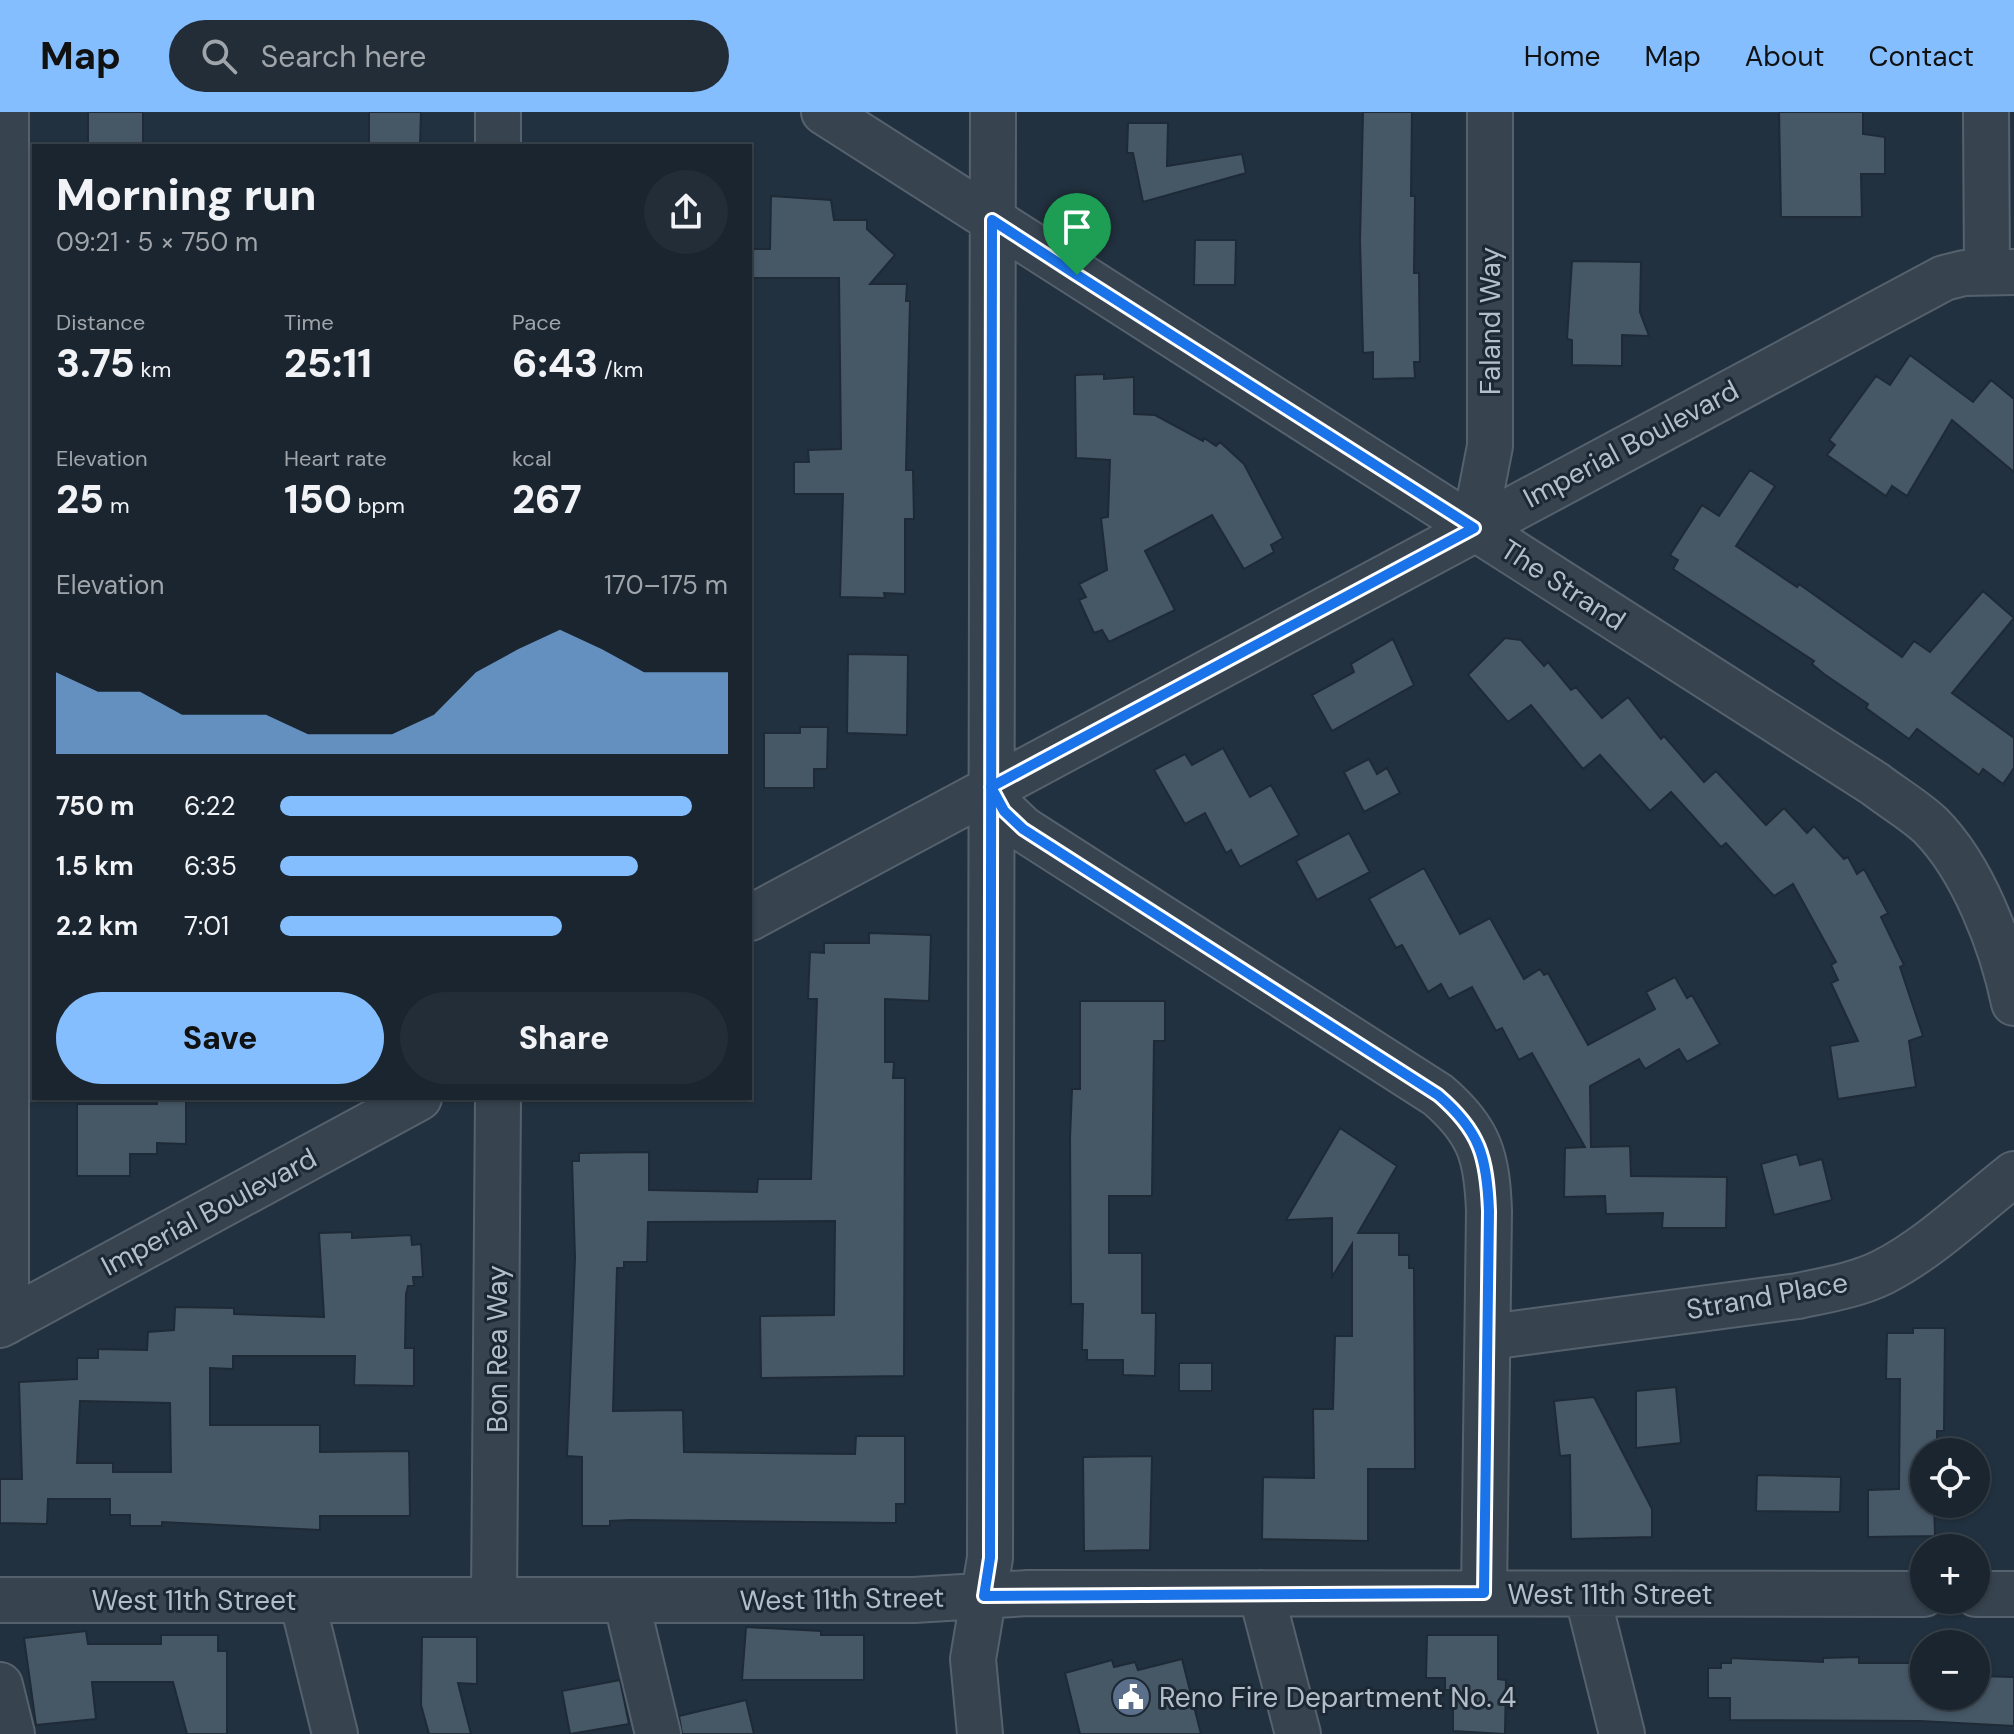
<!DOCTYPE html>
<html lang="en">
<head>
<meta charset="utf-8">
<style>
  :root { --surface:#1a252f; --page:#232d37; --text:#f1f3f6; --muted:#9fa5aa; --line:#38424b; --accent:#84befe }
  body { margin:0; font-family:"DM Sans",sans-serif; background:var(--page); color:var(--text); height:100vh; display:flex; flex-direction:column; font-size:30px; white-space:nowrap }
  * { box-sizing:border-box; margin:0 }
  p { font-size:26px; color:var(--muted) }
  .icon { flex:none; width:44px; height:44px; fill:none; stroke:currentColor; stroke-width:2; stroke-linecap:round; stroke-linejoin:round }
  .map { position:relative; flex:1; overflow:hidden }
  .details { position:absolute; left:32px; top:32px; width:720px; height:956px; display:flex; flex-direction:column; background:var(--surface); border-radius:0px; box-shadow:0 2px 6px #0004,0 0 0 2px var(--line) }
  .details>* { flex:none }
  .buttons { position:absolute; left:1910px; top:1326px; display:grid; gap:16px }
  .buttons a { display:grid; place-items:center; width:80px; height:80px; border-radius:50%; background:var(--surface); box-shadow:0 2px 6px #0004,0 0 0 2px var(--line); font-size:40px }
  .pin { position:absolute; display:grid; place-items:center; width:68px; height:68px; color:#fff; margin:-82px -34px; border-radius:50% 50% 50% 0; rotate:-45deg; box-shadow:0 0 8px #0007 }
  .pin .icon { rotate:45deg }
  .round { display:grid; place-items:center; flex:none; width:84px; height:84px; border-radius:42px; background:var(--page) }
  .head { display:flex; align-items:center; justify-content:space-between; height:136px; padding:0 24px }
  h1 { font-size:44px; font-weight:800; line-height:60px }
  .figures { display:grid; grid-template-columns:repeat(3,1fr); gap:12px; height:136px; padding:8px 24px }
  .figures div { display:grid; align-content:center }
  .figures b { font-size:40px; font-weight:800 }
  .figures small { font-size:22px; font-weight:400 }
  .figures p { font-size:22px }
  .chart { height:224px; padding:16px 24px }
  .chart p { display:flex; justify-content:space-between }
  .chart svg { width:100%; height:144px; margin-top:8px; fill:var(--accent); opacity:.7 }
  .action { display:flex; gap:16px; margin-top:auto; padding:16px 24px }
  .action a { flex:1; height:92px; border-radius:48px; background:var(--accent); color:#111; font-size:32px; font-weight:800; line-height:92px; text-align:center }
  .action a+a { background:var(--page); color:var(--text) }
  ul { padding:0 24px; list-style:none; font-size:26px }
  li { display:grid; grid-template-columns:128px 96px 1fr; align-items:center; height:60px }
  li i { height:20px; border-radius:10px; background:var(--accent) }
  header { display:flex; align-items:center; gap:48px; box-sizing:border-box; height:112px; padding:0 40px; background:var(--accent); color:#111 }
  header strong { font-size:38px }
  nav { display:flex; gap:44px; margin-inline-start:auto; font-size:28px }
  .search { width:560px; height:72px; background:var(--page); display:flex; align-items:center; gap:20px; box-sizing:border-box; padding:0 28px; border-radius:44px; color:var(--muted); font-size:30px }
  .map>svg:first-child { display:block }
</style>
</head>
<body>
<header>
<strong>Map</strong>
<div class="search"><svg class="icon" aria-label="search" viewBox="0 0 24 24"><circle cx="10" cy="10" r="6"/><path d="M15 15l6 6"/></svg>Search here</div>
<nav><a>Home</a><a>Map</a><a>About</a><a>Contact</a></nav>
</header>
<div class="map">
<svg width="2014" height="1622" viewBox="0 0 2014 1622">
  <rect width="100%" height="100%" fill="#22313f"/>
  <path fill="#465765" stroke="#1e2a36" stroke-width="2" fill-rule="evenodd" d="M88,0h55v34h-55z
    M369,0h52l-1,34h-51z
    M1363,0h49l-1,84h4l-1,77h5l1,89h-6l1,16 -42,1v-27l-10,1 -3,-113z
    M1779,0h84v22l22,3v37h-24l1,43h-81z
    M1128,11h40l-1,43 75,-12 4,19 -103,29 -10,-49h-6z
    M771,84l60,4 3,20h33v9l28,26 -25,29h37l-1,17h4l-4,169h7l1,49h-9v75l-21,-1 1,5 -45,-1 3,-103h-49v-32h15l-1,-12 33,-1 -2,-171h-88l-1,-29h20z
    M1195,128h41l-1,45h-41z
    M1572,149l69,1 -1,50 9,24 -27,-1v31l-50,-1v-25l-5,-1z
    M1910,243l63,47 18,-22 23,19v73l-62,-52 -45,76 -15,-10 -6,10 -59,-41 8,-10 -6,-5 47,-64 14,9z
    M1104,262v5l30,-2v37l21,1 48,26 1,-3 12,8 4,-4 24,22 39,74 -12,7 3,7 -30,17 -32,-54 -67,36 30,59 -66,32 -7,-12 -8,3 -15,-33 7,-3 -7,-13 28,-14 -6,-52 7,-1 2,-57 -34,-2 -1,-83z
    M1750,358l25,16 -39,60 61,41 2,-3 103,73 12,-16 16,11 53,-61 31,27 -62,75 62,45v30l-11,16 -20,-15 -4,6 -62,-46 -8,10 -43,-31 2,-4 -44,-30 -12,-10 2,-3 -141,-92 5,-9 -8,-5 32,-50 17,11z
    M1505,526l16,2 23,26 4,-4 23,28 5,-3 26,31 26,-21 33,42 3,-3 40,46 12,-11 50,54 18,-17 23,25 7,-7 30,33 4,-2 9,17 7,-5 24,44 -7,4 23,48 -4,2 23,69 -14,5 7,46 -78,12 -8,-53 28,-5 -27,-58 7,-3 -7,-15 5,-3 -43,-78 -19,12 -48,-53 -5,4 -50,-55 -21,19 -50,-56 -17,14 -52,-64 -23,17 -40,-47z
    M1393,527l21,46 -82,46 -20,-36 42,-23 -3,-8z
    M848,542l60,1 -1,80 -60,-2z
    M800,615h28l-1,42h-13v19h-50v-55h36z
    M1223,636l27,49 21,-12 28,50 -59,32 -9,-17 -5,3 -21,-40 -20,11 -31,-54 31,-16 7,11z
    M1369,647l8,15 10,-6 13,25 -36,19 -20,-40z
    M1349,721l21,39 -53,28 -21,-39z
    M1424,756l36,66 30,-16 34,61 16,-10 4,6 4,-2 40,72 67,-36 -9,-17 29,-15 12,21 5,-3 28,49 -33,18 -8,-13 -34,20 -6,-10 -49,27 1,61 39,-1 1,30 96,1 -1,51h-64l1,-15 -57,1 -1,-18 -41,1 1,-49 20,-1 -53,-94 -13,7 -17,-32 -6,3 -24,-44 -23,12 -8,-15 -13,8 -26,-47 -6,3 -27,-49z
    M869,821l62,2 -2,66 -44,-2v63h9l-1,16h12l-1,298 -143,2 -1,-62 74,-1 1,-94 -187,1 -1,40h-23v6h-7l-4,143 70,-1 1,42 171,2 1,-18h49v68h-9v19l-266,-3 -20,1v5h-28v-69l-15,-1 8,-198 -3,-97h7v-8l70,-1v38l108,2 1,-13h53l6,-180h-9l2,-47 14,1v-10h45z
    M1080,889h85v40h-11l-2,155h-43v57h33v60h14l-1,63 -32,-1v-15h-36v-10h-5l1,-46h-12l-1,-166 2,-49h8z
    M157,986h29v46l-29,-1v11h-27v22h-53v-72h80z
    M1340,1016l57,38 -39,67h41v22h10v13h5l1,201h-47v72l-106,-2 1,-62 51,1 -1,-69h20l2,-73h17v-92l-20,33v-59l-46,2z
    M1797,1042l3,11 22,-6 10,41 -58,15 -13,-51z
    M352,1120v6l59,-3 1,10 9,-1 2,33h-10l1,9h-6l-2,8 -1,54h9v38l-60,-1 1,-29h-122v13l-23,-1v57h110v27l89,-1 1,65h-90v14l-158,-8v4h-32v-11h-20v-16h-62l-1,25 -47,-1v-44h22l-3,-97 58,-3v-21h21v-9l49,1 1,-18 26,-2 1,-23 59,1v6l90,3 -5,-84zM80,1289l90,2 1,69h-58v-9h-36z
    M1913,1216h32l-1,103h-7v21h-13v52h10l1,32 -67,1v-47l31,-1 1,-110h-14l1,-46h26z
    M1179,1251h33v28h-33z
    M1676,1275l5,56 -45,5v-57z
    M1594,1285l58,112v28l-81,2 -1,-84 -10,1 -6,-55z
    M1152,1344l-2,94 -66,1 -1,-94z
    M1757,1363l84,2 -1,35 -84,-1z
    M746,1515l75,4v4h43v45h-122z
    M86,1519l2,13h73v-9h57v16h9v83h-40l-14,-52h-81l4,37 -60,6 -12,-87z
    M1427,1523h71v44l8,1 -1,54 -52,-3v-41h-8v-12h-19z
    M422,1525h55v47l-19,-1 13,51h-42l-8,-29z
    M1859,1545v6h65v33h52v-20l38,1v49l-94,-5 -190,-1v-22h-22v-30h13v-5h10v-5l92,4v-4z
    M1182,1547l19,75h-121l-15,-61 47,-13 2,7 21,-5 3,8z
    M620,1568l9,44 -59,10 -8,-43z
    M746,1588l8,34h-72l-3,-18z"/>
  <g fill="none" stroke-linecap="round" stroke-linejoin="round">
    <defs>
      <path id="minor" d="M6,0v1210
        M824,0l1051,672c18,14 39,26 55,41 43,43 72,120 84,178
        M1986,0l1,160
        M498,34v-34
        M1474,416l16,-82v-334
        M991,675l13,24 19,18 415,266c42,36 49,62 51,116l-5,382
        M750,806l1194,-640 20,-5 50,-1
        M0,1213l419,-227
        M1489,1225l309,-41c28,-6 59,-11 85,-24 47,-24 89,-65 131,-98
        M1261,1481l37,141
        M1587,1482l35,140
        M1976,1482h38
        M494,1487l4,-501
        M0,1488h914l114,-7 896,1
        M302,1488l33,134
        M626,1488l32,134
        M0,1573l12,49
        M980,1622l-7,-75 17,-101 3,-1446"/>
    </defs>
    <use href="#minor" stroke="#55616d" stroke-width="48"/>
    <use href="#minor" stroke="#37434f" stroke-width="44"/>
  </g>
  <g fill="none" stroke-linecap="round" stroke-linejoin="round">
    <defs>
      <path id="route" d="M1077,163l-85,-55 -2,1338 -6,38 500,-3 5,-382c-2,-54 -9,-80 -51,-116l-415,-266 -19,-18 -13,-24 483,-259 -397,-253"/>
    </defs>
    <use href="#route" stroke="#fff" stroke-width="16"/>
    <use href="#route" stroke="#1a73e8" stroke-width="10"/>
  </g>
  <defs>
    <symbol id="civic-disc" viewBox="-11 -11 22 22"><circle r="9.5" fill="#5c6f8a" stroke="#1c2834"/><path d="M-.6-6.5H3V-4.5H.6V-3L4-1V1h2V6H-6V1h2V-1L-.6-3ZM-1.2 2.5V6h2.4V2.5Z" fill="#fff"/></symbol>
  </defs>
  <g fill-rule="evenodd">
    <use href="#civic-disc" x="1109" y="1563" width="44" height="44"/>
  </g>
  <g text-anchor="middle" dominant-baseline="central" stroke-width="6" stroke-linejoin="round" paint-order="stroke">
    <g font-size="28" fill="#b3beca" stroke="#1c2834">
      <text transform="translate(1490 209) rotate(-90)">Faland Way</text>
      <text transform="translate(1631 332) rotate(-28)">Imperial Boulevard</text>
      <text transform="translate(1563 473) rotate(33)">The Strand</text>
      <text transform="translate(209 1100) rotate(-28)">Imperial Boulevard</text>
      <text transform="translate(1767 1184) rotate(-10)">Strand Place</text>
      <text transform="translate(497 1237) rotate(-90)">Bon Rea Way</text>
      <text x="1610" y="1482">West 11th Street</text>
      <text transform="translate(842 1487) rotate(-1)">West 11th Street</text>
      <text x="194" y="1488">West 11th Street</text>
    </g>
    <g font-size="28" fill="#b3beca" stroke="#1c2834" text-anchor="start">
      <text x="1159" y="1585">Reno Fire Department No. 4</text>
    </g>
  </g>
</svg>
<div class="buttons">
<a><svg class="icon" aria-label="locate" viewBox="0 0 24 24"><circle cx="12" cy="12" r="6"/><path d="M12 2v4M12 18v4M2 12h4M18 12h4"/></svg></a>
<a>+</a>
<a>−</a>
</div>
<div class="pin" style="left:1077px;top:163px;background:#1e9e55"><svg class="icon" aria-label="arrive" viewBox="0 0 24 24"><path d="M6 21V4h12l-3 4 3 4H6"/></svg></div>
<section class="details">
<div class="head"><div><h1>Morning run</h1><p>09:21 · 5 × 750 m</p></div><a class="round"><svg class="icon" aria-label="share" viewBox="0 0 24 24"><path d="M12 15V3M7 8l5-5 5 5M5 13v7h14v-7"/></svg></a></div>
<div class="figures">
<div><p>Distance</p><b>3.75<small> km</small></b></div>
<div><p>Time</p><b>25:11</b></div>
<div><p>Pace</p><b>6:43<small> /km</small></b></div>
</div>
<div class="figures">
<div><p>Elevation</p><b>25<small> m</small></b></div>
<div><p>Heart rate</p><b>150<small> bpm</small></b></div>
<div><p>kcal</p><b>267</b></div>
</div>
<div class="chart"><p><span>Elevation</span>170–175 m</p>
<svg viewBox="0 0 160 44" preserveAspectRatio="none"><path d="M0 44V19L10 25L20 25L30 32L40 32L50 32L60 38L70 38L80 38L90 32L100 19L110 12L120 6L130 12L140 19L150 19L160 19V44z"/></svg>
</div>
<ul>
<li><b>750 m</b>6:22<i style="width:92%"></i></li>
<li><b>1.5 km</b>6:35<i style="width:80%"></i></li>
<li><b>2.2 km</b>7:01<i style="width:63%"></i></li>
</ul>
<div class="action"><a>Save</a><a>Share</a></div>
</section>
</div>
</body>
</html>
